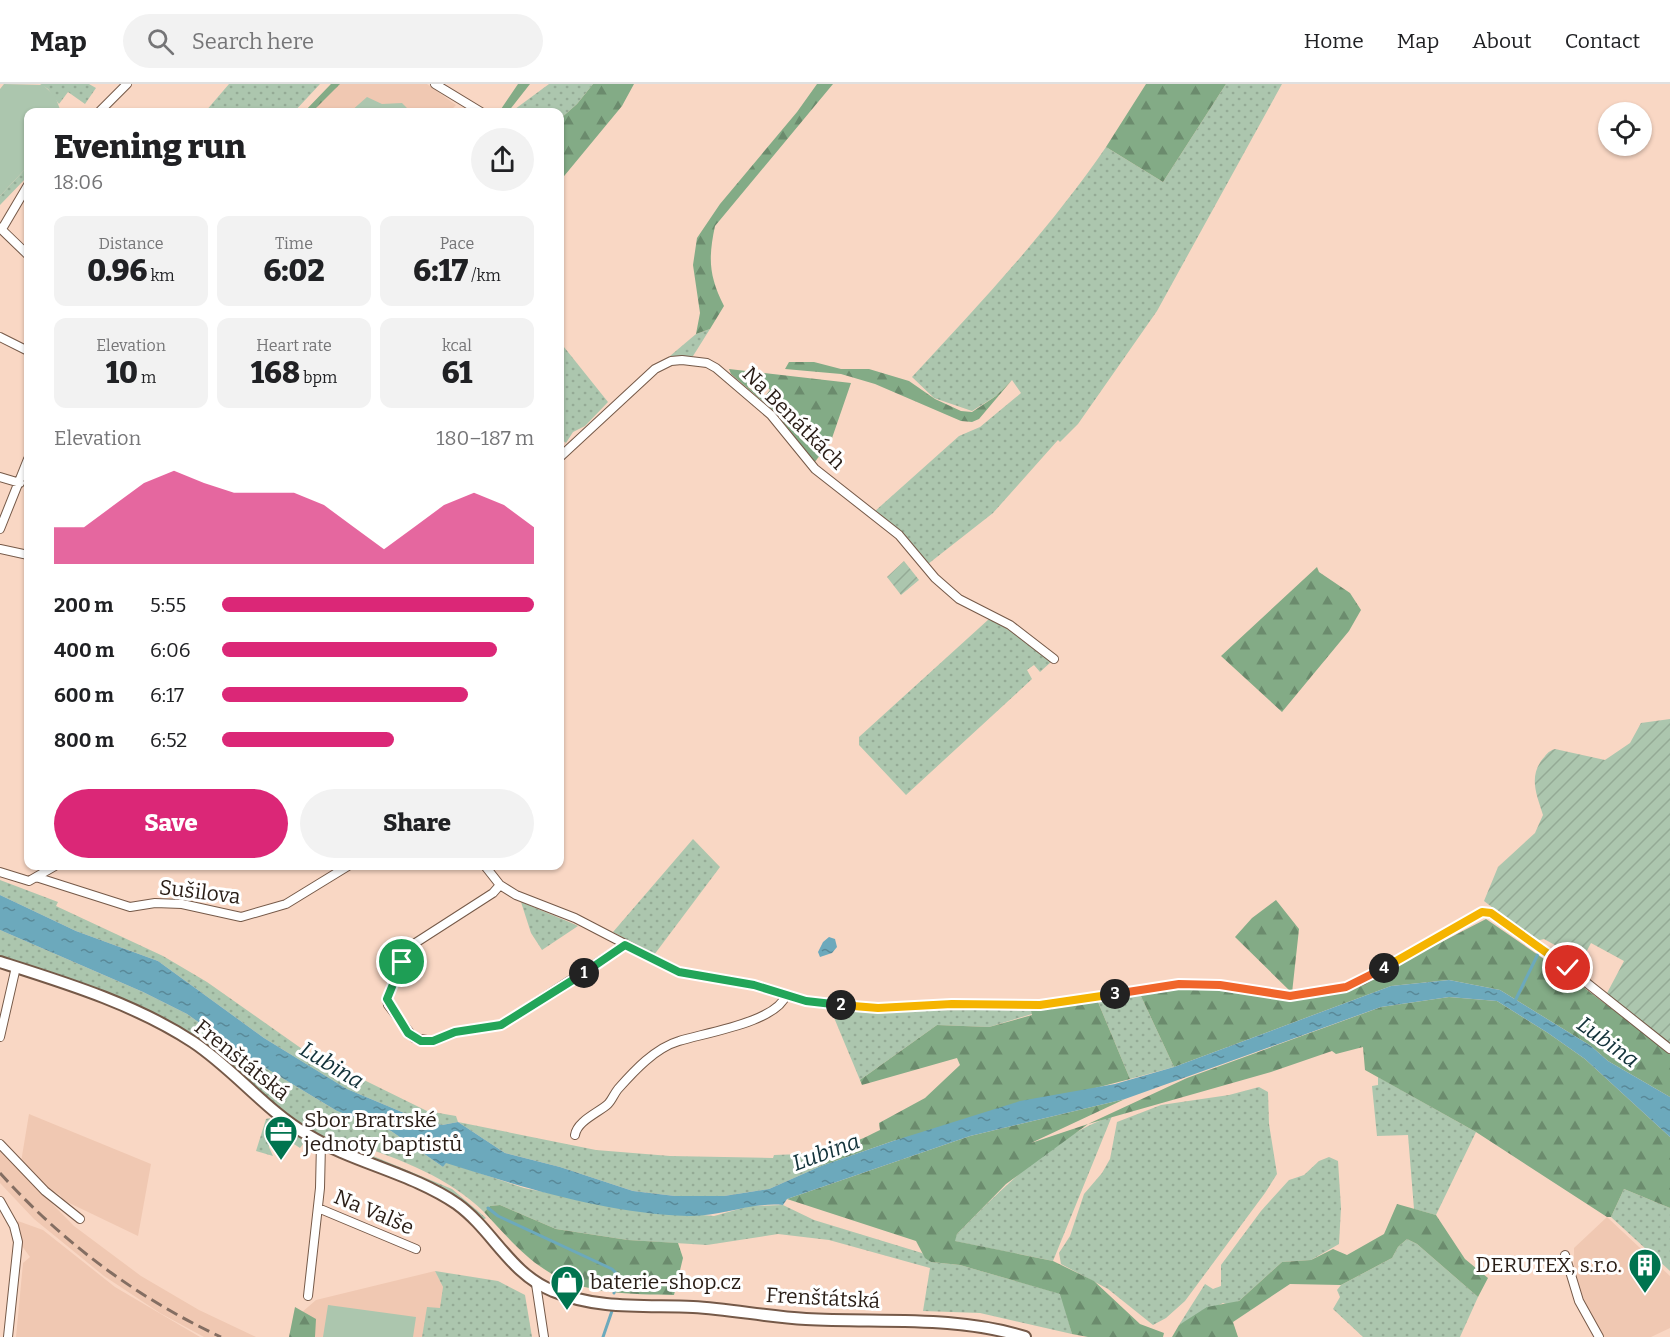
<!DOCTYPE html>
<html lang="en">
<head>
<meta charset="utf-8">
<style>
  :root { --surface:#fff; --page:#f2f2f2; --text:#202124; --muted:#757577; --line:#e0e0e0; --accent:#db2777 }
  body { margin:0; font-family:Bitter,serif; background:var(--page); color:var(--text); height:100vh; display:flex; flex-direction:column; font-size:22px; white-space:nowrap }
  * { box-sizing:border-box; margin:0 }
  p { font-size:20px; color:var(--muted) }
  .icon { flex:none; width:33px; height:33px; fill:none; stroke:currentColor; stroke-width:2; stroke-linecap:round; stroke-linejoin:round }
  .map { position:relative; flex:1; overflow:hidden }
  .panel { position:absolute; left:24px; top:24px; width:540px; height:762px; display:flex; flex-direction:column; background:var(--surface); border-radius:12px; box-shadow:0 2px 4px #0004 }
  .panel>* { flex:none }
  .fabs { position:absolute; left:1598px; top:18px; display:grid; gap:12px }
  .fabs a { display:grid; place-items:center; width:54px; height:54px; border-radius:50%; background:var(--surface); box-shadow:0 2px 4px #0004; font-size:30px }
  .pin { position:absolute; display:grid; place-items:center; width:51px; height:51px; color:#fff; margin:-26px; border:3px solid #fff; border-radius:50%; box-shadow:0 2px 6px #0007 }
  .km { position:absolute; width:30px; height:30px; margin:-15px; border-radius:50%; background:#222; color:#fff; font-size:16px; line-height:30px; text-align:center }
  .round { display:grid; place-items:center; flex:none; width:63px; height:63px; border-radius:32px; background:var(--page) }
  .headline { display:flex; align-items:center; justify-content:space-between; height:102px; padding:0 30px }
  h1 { font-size:33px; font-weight:800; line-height:45px }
  .figures { display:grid; grid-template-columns:repeat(3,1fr); gap:9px; height:102px; padding:6px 30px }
  .figures div { display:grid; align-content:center; border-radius:12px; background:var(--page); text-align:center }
  .figures b { font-size:30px; font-weight:800 }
  .figures small { font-size:16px; font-weight:400 }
  .figures p { font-size:16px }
  .chart { height:168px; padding:12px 30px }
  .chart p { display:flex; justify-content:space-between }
  .chart svg { width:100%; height:108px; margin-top:6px; fill:var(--accent); opacity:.7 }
  .button { display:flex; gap:12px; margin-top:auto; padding:12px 30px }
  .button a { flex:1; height:69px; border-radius:36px; background:var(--accent); color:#fff; font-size:24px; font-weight:800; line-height:69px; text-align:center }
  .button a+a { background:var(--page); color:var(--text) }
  ul { padding:0 30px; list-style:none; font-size:20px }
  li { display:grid; grid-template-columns:96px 72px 1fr; align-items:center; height:45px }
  li i { height:15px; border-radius:8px; background:var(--accent) }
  header { display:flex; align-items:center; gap:36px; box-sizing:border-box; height:84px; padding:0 30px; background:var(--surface); border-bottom:2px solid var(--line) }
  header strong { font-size:28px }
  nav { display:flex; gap:33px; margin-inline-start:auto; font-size:21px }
  .search { width:420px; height:54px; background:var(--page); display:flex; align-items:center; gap:15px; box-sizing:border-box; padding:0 21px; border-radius:33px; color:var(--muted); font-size:22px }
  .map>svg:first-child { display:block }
</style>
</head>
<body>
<header>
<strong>Map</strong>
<div class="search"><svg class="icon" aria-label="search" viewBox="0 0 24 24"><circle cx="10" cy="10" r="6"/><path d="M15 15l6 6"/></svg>Search here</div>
<nav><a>Home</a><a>Map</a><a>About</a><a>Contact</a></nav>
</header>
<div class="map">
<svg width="1670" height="1253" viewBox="0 0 1670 1253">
  <defs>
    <pattern id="grass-dots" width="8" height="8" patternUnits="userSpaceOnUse" patternTransform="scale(1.5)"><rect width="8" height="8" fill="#acc6ae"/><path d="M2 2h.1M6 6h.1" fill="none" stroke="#94aa95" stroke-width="1.8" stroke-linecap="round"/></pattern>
    <pattern id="forest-firs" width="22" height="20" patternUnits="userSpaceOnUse" patternTransform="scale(1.5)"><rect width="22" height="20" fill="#83ab86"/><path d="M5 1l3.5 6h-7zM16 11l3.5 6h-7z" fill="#6b8b6d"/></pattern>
    <pattern id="garden-furrows" width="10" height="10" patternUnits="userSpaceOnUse" patternTransform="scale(1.5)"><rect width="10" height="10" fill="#acc6ae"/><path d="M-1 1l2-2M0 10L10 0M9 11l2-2" fill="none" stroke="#94aa95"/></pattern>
    <pattern id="water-ripples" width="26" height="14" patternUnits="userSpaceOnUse" patternTransform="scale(1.5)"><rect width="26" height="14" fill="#6ca9bc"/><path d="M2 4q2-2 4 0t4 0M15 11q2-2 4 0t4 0" fill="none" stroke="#598998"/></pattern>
  </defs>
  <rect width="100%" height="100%" fill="#f9d7c4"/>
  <path fill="#f0c8b2" d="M331,0h96l29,21 -7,7h-145z
    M29,1030l122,50 -13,72 -75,-36 -3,-5 -13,-7 -26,-26z
    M0,1067l74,75 67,50 58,34 57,27h-52l-44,-24 -56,-37 -70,-57 -34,-36z
    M1607,1133l63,59v52l-19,9h-48l-20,-35 -9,-37v-17z
    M18,1137l25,9 72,57 85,50h-184l7,-74 7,-6 -20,-27z
    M435,1187l8,16 -3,50h-141l2,-24 15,-13z"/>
  <path fill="url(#grass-dots)" d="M40,0h49l7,4 -11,16 -17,-12 -9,12 -11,-15z
    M229,0h91l-26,28h-89z
    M549,0h44l-16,20 -17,15v-7h-49z
    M1226,0h56l-125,227 -79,113 -18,18 -2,-2 -65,73 -65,51 -54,-52 85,-76 21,-9 41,-34 -9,-13 -16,16 -24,15 -38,-13 -22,-21c68,-73 137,-147 194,-230l57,35z
    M28,82v10l-28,29v-9z
    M710,245l-17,27h-23l26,-22z
    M560,258l48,60 -23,24 -12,6 -7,11 -6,-5z
    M989,535l33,18 30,24 -12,11 -6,-7 -7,5 5,9 -126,116 -47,-50v-8z
    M693,755l27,28 -66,88 -41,-23z
    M0,796l58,22 -2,4 107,50 44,26 98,69 122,60 29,5 2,6 138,28 74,6 103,2 1,-3c18,-1 33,-2 47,11l-52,23 -45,7h-49l-42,-5 -73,-24 -55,-14 -47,-31 -16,3 -21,-5 -74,-31 -83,-51 -106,-77 -82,-30 -76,-36z
    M521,818l53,22 4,2 -36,24 -11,-17z
    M0,846l143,62 44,22 62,44 88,53 54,20 52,36 3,-5 78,26 97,20 93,8 36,-10 33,-1 31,15 108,33 9,9 29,3 101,29 11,40 -92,-21 -57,-2 7,-43 -101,-28 -51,-6 -71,11 -79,-5 -72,-11 -56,-24 -10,1 -6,6c-34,-34 -84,-53 -129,-68l-1,4 98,41 34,29 -3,2c-50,-44 -117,-56 -173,-90 -37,-22 -64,-55 -98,-81 -62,-46 -139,-71 -212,-92z
    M1140,910l34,73 -44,12 -32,-77z
    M830,924c67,5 134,0 201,3l1,3 -43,13 -52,-2 -77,55z
    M1378,993l98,55 -40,83 -22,-6 -6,-74 -31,1 -5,-50 6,-1z
    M1259,1003l9,5 1,32 8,50 -12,19 -80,108 -19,17 -13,7 -45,-36 -47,-25 -2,-11 11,-17 14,-42 18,-21 8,-14 7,-37 44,-17 68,-10z
    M1112,1032l-59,145 -99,-20 3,-7c43,-44 96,-98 155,-118z
    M270,1034l-1,29 4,9 -17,-5 10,-32z
    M282,1040l24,16 -6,8 -20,-13 -1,-9z
    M1329,1073l9,4 3,47 -2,36 -28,16 -29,2 -43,39 -10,4 -6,-2 -44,22 26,-41 8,5 8,-3v-21l40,-54 28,-31 15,-5 15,-14z
    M1624,1105l46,19v63l-59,-54z
    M1407,1155l10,5 61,53 -18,40h-97l-30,-28 7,-12 -3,-7 4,-5 51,-27 6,-11z
    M435,1187l63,10 27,14 7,42h-110l5,-30 13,1 3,-21z"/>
  <path fill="url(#forest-firs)" fill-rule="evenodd" d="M331,0h9l-28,28h-8z
    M518,0h12l-22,28h-9z
    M593,0h41l-12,22 -62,75v-62l17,-15z
    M817,0h16l-118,142c-7,33 -6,50 9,80l-14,23 -14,5 4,-21 -7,-48 4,-27 23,-34 77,-92z
    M1146,0h80l-63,98 -57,-35z
    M789,278h25l27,7h28l40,12 26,18 26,12 11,1 24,-16 16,-16 -33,39 -7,3 -11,-1 -86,-37 -34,-10 -56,-5z
    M729,285l122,14 -20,58 -17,22 -38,-50 -45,-39zM756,291l14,15 -7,9 -15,-12z
    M1317,483l2,5 31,21 11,17 -12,21 -67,81 -61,-56z
    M1276,816l23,29 -7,64 -57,-56 17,-19z
    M1486,835l84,58 100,76v44l-62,-36 -17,-15 -91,-56 -51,-10 -58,6 -217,81 -34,-73 40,-7 41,1 67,12 57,-8z
    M1449,913l48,4 51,32 37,26 85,78v71l-46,-19 -13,28h-4l-131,-85 -111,-62 -2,-23 -27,7 -4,-3 -61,21 -183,52 -82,60 -49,50 -2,7 98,20 41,20 46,43 24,9 -1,4h-75l-16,-3 -12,-40 -100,-29 -29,-3 -6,-4 -9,-17 -129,-42 183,-63 155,-37 -94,44 57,-19 99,-46 194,-71z
    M1098,918l32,77 -237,62 -72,25 -9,-8 -17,-4c35,-3 54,-8 85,-24l-1,-7 46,-25 35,-33 -3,-7 -95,27 -2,-5 77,-55 52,2 43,-12 -1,-4z
    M1397,1120l39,11 29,44 23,19 -10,19 -61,-53 -10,-5 -9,8 -6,11 -51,27 -51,-1 -57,38 5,15h-66l7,-12 28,-18 32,-6 43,-39 29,-2 22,-11 14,6 37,-21z
    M500,1121l56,24 72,11 50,3 5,15 -9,37c-43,-1 -92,0 -130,-26 -22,-14 -42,-38 -60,-57l6,-6z
    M295,1223l21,12 -1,18h-26z"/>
  <path fill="#acc6ae" d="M4,0l39,1 12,11 6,16h-33v54l-28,30v-107z
    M367,13l15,7 20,-1 9,9h-61z
    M328,1221l88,12 -3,20h-90z"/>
  <path fill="url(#garden-furrows)" d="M904,477l15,19 -18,15 -14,-18z
    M1670,635v325l-64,-49 18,-34 -33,-18 -9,17 -38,-21 -8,2 -52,-40 14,-34 37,-34 8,-18c-6,-20 -14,-36 -2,-54 5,-6 7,-10 14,-12l50,11 25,-17 11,-20z"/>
  <path fill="url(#water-ripples)" d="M0,811l76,36 82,30 106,77 83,51 74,31 21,5 16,-3 47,31 55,14 73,24 42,5h49l45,-7 52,-23 72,-25 127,-40 95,-17 59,-17 217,-81 58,-6 51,10 91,56 17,15 62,36v40l-85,-78 -37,-26 -51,-32 -48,-4 -68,10 -256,92 -155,37 -183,63 -4,6c-33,-3 -62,12 -95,11 -83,-3 -163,-28 -242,-53l-3,4 -52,-36 -54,-20 -88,-53 -62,-44 -44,-22 -143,-62z
    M829,853l6,2 2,8 -5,6 -12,4 -2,-5 5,-10z"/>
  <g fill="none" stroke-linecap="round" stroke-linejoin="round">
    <path stroke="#6ca9bc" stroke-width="3" d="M1514,919l24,-49
      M488,1124l10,8 114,53 4,4 -3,5 3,6 -2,9
      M603,1253l10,-29"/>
    <defs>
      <path id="street" d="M435,0l46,28
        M99,28l28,-28
        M0,144l28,27
        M2,145l26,-44
        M0,253l28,14
        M560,373l95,-88 16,-8 11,-1 25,3 9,5 55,47 44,54 84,66 36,43 24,21 51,26 44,34
        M0,393l20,6
        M0,445l28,-70
        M0,465l28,6
        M485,782l15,19 16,10 59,23 104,54 75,13 52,16 22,3 50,4 74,-4 88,1 139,-21 41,1 70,11 56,-9 17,-7 119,-68 8,1 78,55 102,81
        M0,788l29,9 26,-15
        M39,794l91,29 25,-4 27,1 59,13 45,-13 62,-38
        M500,801l-7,8 -87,56 -19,50 1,6 26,33 19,3 22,-9 46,-7 124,-80
        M0,953l16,-70
        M575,1051c2,-14 23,-22 33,-31 4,-4 6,-10 10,-15 16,-18 37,-41 61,-48 25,-8 98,-19 107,-46
        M0,1060l45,47 35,28
        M0,1117l14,25 4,16 -10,95
        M318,1124l98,41
        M1565,1171l14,46 20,36
        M536,1200l8,53
        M308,1212l12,-108 1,-45"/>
      <path id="secondary" d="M0,878c66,21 135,42 193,80 42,28 72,68 115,93 46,28 104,38 149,69 36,26 53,70 96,87 45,19 92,14 140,16 37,2 75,10 113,12 73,4 148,-4 219,18"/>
    </defs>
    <use href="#street" stroke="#755948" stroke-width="10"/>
    <use href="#secondary" stroke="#755948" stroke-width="14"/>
    <use href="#street" stroke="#fff" stroke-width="8"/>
    <use href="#secondary" stroke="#fff" stroke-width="10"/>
    <path stroke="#846e62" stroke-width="3" stroke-dasharray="12 6" stroke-linecap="butt" d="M0,1089c62,69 137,125 221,164"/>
  </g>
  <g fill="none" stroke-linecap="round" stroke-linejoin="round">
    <defs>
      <path id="split-1" d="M402,878l-15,37 21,34 13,8h12l22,-9 46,-7 83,-52"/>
      <path id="split-2" d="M584,889l41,-28 54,27 75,13 52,16 35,4"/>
      <path id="split-3" d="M841,921l37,3 74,-4 88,1 75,-11"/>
      <path id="split-4" d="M1115,910l64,-10 41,1 70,11 56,-9 38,-19"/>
      <path id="split-5" d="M1384,884l98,-56 9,1 77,55"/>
    </defs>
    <use href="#split-1" stroke="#fff" stroke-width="12"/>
    <use href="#split-2" stroke="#fff" stroke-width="12"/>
    <use href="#split-3" stroke="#fff" stroke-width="12"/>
    <use href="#split-4" stroke="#fff" stroke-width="12"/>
    <use href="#split-5" stroke="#fff" stroke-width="12"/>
    <use href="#split-1" stroke="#22a559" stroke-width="8"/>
    <use href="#split-2" stroke="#22a559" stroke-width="8"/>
    <use href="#split-3" stroke="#f5b400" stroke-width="8"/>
    <use href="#split-4" stroke="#f0652b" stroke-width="8"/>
    <use href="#split-5" stroke="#f5b400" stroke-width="8"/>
  </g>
  <defs>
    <symbol id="office-pin" viewBox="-11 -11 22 30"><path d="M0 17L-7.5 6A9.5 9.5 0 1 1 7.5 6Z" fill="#00744f" stroke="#fff"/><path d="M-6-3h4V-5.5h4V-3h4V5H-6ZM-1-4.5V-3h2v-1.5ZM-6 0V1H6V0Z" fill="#fff"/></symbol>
    <symbol id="building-pin" viewBox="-11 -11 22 30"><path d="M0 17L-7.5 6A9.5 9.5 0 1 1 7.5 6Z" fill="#00744f" stroke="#fff"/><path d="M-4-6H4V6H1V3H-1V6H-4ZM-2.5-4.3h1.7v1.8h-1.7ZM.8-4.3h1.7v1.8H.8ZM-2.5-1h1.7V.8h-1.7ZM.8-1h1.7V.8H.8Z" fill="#fff"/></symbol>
    <symbol id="shop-pin" viewBox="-11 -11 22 30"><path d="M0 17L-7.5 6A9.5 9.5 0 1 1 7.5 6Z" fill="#00744f" stroke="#fff"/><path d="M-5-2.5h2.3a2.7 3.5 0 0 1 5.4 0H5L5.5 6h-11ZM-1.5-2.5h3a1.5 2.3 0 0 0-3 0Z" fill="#fff"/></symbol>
  </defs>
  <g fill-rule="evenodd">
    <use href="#office-pin" x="262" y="1029" width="38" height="52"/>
    <use href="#building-pin" x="1626" y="1162" width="38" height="52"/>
    <use href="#shop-pin" x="548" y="1179" width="38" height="52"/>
  </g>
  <g text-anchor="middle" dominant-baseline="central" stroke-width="6" stroke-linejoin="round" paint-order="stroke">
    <g font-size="21" fill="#291d16" stroke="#fff">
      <text transform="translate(794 334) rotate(45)">Na Benátkách</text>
      <text transform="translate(200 808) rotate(7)">Sušilova</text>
      <text transform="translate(242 976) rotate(39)">Frenštátská</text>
      <text transform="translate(374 1128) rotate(23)">Na Valše</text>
      <text transform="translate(823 1214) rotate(3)">Frenštátská</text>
    </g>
    <g font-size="21" fill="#291d16" stroke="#fff" text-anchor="start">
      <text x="304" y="1036">Sbor Bratrské<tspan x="304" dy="24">jednoty baptistů</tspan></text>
      <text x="1622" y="1181" text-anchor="end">DERUTEX, s.r.o.</text>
      <text x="590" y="1198">baterie-shop.cz</text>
    </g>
    <g font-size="22" font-style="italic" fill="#113139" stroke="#fff">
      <text transform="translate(1608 958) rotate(36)">Lubina</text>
      <text transform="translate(332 981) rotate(31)">Lubina</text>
      <text transform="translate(826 1068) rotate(-20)">Lubina</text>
    </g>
  </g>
</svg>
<div class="fabs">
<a><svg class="icon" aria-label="locate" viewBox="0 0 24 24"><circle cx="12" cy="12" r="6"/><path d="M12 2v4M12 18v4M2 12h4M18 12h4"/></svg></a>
</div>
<div class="pin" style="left:402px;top:878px;background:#1e9e55"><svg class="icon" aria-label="arrive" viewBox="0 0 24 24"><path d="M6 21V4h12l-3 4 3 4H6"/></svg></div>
<div class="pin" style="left:1568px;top:884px;background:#d93025"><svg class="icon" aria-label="check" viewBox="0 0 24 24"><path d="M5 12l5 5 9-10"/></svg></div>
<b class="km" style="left:584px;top:889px">1</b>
<b class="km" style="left:841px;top:921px">2</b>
<b class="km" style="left:1115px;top:910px">3</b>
<b class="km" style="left:1384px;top:884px">4</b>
<section class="panel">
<div class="headline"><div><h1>Evening run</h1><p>18:06</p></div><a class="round"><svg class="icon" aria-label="share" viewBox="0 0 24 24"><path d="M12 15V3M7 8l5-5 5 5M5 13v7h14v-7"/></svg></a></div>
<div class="figures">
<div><p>Distance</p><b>0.96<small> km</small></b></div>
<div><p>Time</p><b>6:02</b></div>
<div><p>Pace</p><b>6:17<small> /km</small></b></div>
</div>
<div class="figures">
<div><p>Elevation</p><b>10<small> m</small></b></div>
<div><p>Heart rate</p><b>168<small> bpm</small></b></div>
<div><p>kcal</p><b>61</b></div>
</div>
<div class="chart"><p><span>Elevation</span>180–187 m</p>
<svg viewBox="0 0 160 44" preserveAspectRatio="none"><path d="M0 44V29L10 29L20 20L30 11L40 6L50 11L60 15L70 15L80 15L90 20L100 29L110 38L120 29L130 20L140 15L150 20L160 29V44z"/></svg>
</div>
<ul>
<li><b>200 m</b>5:55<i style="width:100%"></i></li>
<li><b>400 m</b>6:06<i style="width:88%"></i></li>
<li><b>600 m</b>6:17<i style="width:79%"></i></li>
<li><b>800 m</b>6:52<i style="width:55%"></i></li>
</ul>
<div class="button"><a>Save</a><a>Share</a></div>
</section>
</div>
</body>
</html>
